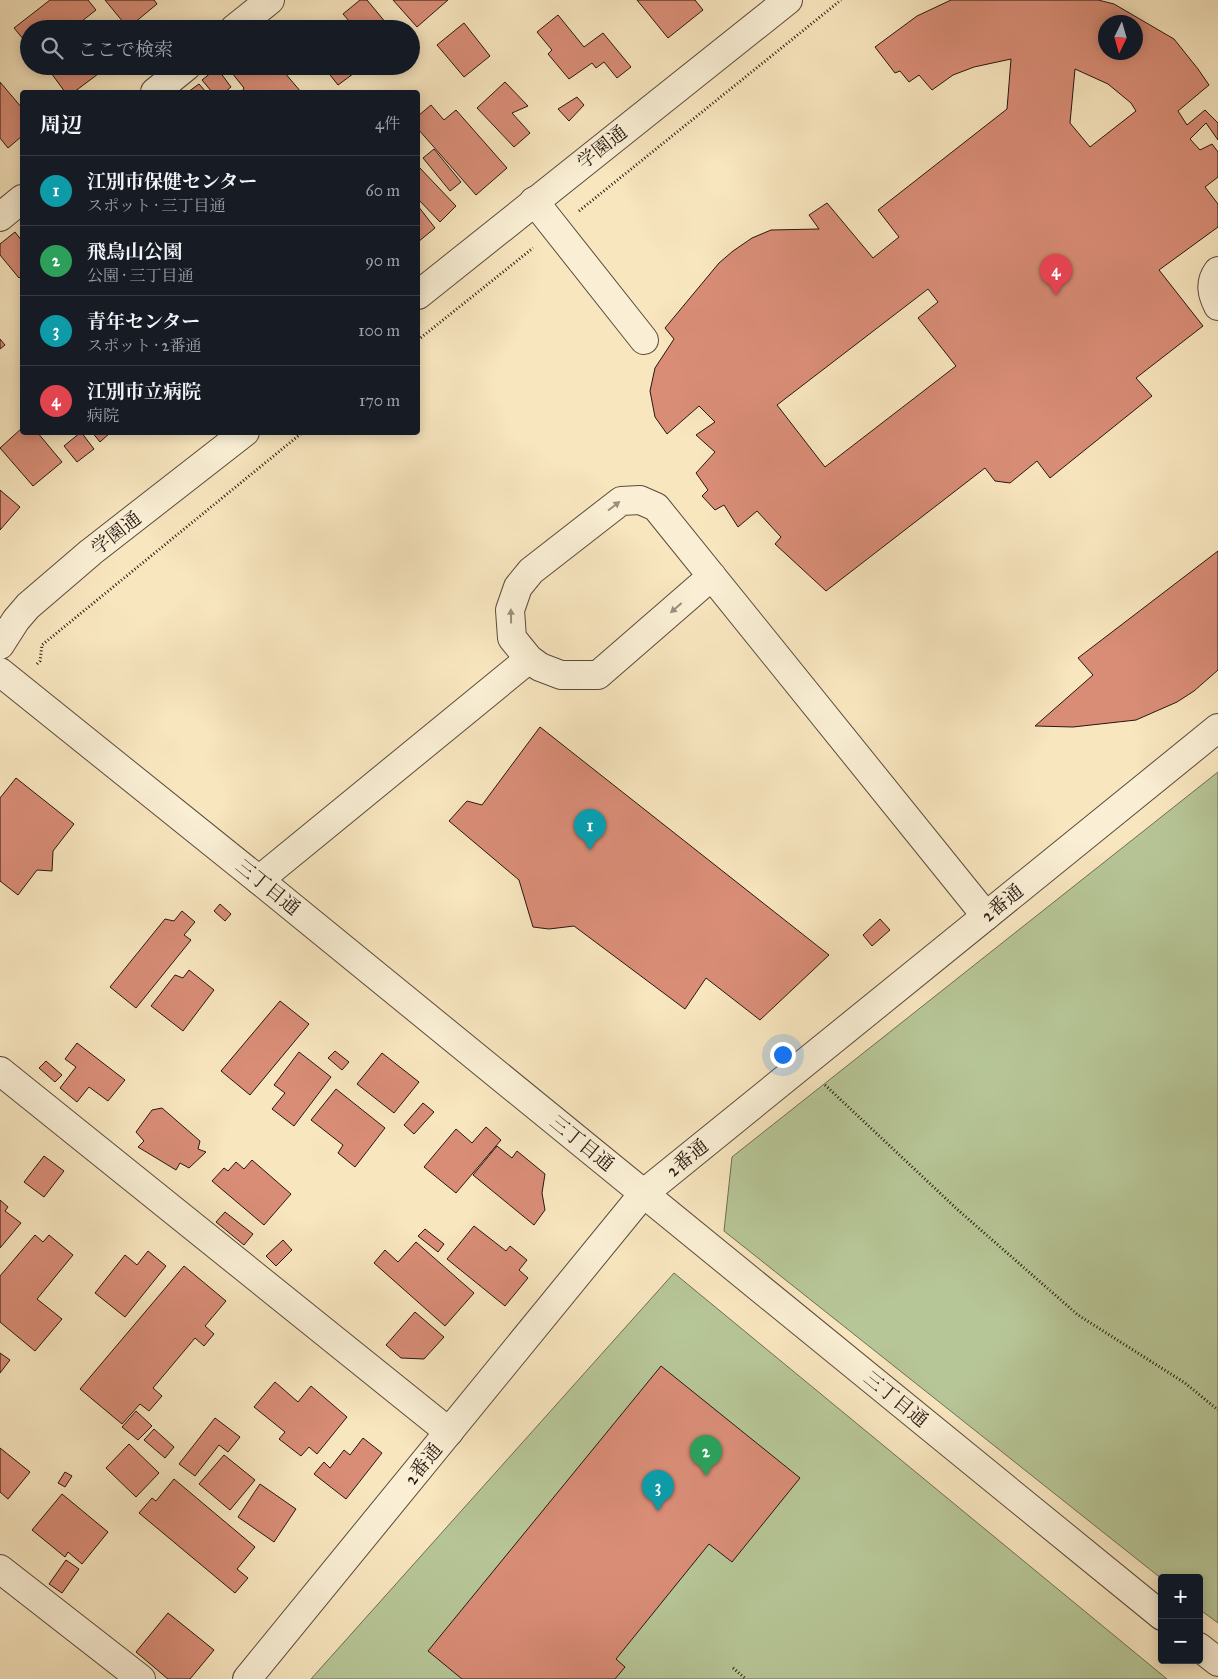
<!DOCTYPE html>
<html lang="ja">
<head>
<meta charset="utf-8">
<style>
	:root { --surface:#171b24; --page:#242831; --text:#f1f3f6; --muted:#9ea1a6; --line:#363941; --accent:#c59692 }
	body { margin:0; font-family:"IM FELL Great Primer","Noto Serif JP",serif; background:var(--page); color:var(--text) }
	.controls { position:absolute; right:15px; bottom:15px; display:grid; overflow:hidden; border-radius:5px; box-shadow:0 2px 12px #0003 }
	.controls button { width:45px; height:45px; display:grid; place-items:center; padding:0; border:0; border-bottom:1px solid var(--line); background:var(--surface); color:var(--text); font:25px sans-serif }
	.compass { position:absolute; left:1098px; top:15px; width:45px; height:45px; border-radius:50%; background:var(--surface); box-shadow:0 2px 12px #0003; rotate:185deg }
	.you { position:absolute; left:782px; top:1054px; width:18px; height:18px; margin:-12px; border:4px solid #fff; border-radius:50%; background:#1a73e8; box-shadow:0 0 0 8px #1a73e833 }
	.badge { display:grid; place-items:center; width:32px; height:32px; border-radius:50%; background:var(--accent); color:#fff; font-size:16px; font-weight:700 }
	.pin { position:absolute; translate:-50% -41px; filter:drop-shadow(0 1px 2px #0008) }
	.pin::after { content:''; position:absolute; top:26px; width:18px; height:15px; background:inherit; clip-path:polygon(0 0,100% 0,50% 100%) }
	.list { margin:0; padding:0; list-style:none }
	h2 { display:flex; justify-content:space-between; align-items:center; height:65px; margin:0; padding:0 20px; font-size:21px }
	h2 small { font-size:16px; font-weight:400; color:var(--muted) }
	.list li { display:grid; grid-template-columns:32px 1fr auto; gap:15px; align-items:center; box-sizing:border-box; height:70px; padding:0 20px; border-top:1px solid var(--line) }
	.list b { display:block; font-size:19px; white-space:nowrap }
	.list p { margin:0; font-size:16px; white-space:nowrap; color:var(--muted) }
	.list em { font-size:16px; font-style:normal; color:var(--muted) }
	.icon { flex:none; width:28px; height:28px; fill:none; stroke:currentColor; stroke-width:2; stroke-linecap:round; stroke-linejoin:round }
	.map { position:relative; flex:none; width:1218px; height:1679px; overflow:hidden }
	.search { position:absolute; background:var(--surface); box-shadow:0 2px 12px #0003; left:20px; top:20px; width:400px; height:55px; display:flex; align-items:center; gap:12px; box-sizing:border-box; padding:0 18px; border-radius:28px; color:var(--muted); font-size:19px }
	.panel { position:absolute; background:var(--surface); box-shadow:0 2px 12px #0003; left:20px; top:90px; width:400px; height:345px; border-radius:5px }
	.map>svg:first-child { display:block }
	.green { fill:#b7c697; stroke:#6f6e54 }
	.building { fill:#d98d77; stroke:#271710; fill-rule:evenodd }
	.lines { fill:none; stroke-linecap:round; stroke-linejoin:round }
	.minor-casing { stroke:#5b4b3c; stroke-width:30 }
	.path { stroke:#271710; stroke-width:3; stroke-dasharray:1 2.5; stroke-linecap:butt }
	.minor { stroke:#faefd5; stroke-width:28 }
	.oneway { fill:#9b8e7c }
	.labels { text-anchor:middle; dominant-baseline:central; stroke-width:4; stroke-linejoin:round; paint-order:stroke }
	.street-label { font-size:19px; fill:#271710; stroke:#faefd5 }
</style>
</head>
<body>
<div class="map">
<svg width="1218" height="1679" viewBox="0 0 1218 1679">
	<rect width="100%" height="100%" fill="#f8e6bf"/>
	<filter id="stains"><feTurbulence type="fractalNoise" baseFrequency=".004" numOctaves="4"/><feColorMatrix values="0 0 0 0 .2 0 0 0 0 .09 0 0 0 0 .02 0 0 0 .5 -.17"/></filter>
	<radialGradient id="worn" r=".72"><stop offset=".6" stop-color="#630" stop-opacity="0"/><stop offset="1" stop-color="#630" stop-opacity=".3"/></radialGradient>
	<g class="green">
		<path d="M1218,772V1623L1199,1609V1578L1162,1579L724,1231L732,1157Z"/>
		<path d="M674,1273L1167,1679H311Z"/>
	</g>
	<g class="building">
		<path d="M50,0H88L96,10L72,29H29V46L14,28Z"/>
		<path d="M105,0H154L157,4L128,28Z"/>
		<path d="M360,0H367L391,29H356L343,14Z"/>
		<path d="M393,0H448L417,27Z"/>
		<path d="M637,0H695L703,10L668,38Z"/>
		<path d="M951,0H1098L1114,4L1174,39L1198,69L1209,85L1178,111L1187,125L1205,110L1218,123V140L1206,123L1190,139L1200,150L1212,144L1218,152V177L1205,187L1218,204V227L1159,270L1203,326L1136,378L1152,396L1050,478L1037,461L1010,483L995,481L985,468L826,591L775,544L781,537L757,511L738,527L724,505L715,510L702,496L708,490L696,473L715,452L696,435L715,422L699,406L667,434L655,417L650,391L655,368L674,339L665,328L719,263L733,251L752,238L771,230L819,229L809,215L827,203L873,258L899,237L878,210L1007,109L1011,59L974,67L953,75L932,90L919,75L909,82L900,71L895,73L875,47L917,16ZM1106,22H1136V52H1106ZM1075,69L1108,84L1131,103L1136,111L1090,147L1070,123ZM928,289L938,302L918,318L956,366L825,467L777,405Z"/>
		<path d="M558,15L584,47L603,33L631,67L617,78L604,62L596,68L592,63L569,79L548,54L552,50L537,32Z"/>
		<path d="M464,23L490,56L464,77L437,45Z"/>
		<path d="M46,66H92L98,74L74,92H65Z"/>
		<path d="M230,66H279L301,92H242L244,88L228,68Z"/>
		<path d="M323,66H353L357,71L338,85Z"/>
		<path d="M217,68L231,87L225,92H212L202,80Z"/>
		<path d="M0,82L22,108V136L8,148L0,138Z"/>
		<path d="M505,82L528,106L512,113L530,133L514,147L477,108Z"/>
		<path d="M199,84L206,92H188Z"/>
		<path d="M577,97L584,105L569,121L558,109Z"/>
		<path d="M431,105L444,120L456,110L507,168L476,195L418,129V116Z"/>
		<path d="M434,149L461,182L450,191L423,158Z"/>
		<path d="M418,166L456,206L440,222L418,199Z"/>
		<path d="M418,206L435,228L418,242Z"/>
		<path d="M15,232L22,241V275L19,278L0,255V244Z"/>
		<path d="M0,339L5,345L0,349Z"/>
		<path d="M22,428V432H37L62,462L33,486L0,448Z"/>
		<path d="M81,432L94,449L77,462L64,446Z"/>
		<path d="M92,432H111L100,442Z"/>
		<path d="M0,490L20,507L0,530Z"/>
		<path d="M1218,551V670L1194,691L1177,702L1136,720L1073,727L1035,726L1093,675L1078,658Z"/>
		<path d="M540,727L829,955L760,1020L706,978L685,1009L574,926L549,929L533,927L519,880L449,821L467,801L482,805Z"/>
		<path d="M16,778L74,824L53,851L52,871L37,870L18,895L0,881V798Z"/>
		<path d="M220,904L231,914L225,921L214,911Z"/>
		<path d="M182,911L195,922L184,935L191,940L136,1008L110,987L165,919L174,921Z"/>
		<path d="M880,919L890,930L872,946L863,935Z"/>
		<path d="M189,970L214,990L183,1031L151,1006L175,975L183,978Z"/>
		<path d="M280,1001L309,1024L250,1095L221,1071Z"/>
		<path d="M77,1043L125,1080L108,1101L89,1087L77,1102L60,1088L76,1067L65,1059Z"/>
		<path d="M335,1051L349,1062L342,1070L328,1058Z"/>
		<path d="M299,1052L331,1077L294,1126L272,1109L285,1093L274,1085Z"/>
		<path d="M382,1053L419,1082L394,1113L357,1084Z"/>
		<path d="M46,1061L62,1075L55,1082L39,1068Z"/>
		<path d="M336,1089L385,1128L355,1167L338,1153L343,1145L311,1120Z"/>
		<path d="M423,1103L434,1112L414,1134L404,1125Z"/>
		<path d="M162,1108L200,1141L198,1149L206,1152L189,1168L180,1163L176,1170L138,1147L144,1141L136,1132L152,1110Z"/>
		<path d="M486,1127L501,1140L456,1193L424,1167L456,1129L472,1143Z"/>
		<path d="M497,1146L512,1158L517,1151L545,1174L542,1193L545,1210L534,1225L473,1175Z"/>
		<path d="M44,1156L64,1171L44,1197L24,1182Z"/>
		<path d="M252,1160L291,1194L264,1225L212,1181L224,1168L228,1171L236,1162L244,1169Z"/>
		<path d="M0,1200L8,1207L5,1211L21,1223L0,1248Z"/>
		<path d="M225,1212L253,1234L244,1245L216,1222Z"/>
		<path d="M474,1226L506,1251L510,1246L527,1260L519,1270L528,1278L505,1306L447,1259Z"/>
		<path d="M425,1229L444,1244L438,1252L418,1236Z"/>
		<path d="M35,1235L43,1242L49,1235L73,1255L37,1299L62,1319L35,1351L0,1322V1276Z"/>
		<path d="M283,1240L292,1250L276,1266L266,1256Z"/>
		<path d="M416,1242L474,1293L445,1326L374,1263L385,1250L398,1262Z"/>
		<path d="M148,1251L166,1266L125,1317L95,1293L125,1255L137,1265Z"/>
		<path d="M184,1266L226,1301L205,1326L214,1334L204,1346L195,1338L153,1388L162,1396L149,1411L140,1404L122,1424L80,1389Z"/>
		<path d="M415,1312L444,1337L424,1359L401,1358L386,1345Z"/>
		<path d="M0,1353L10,1360L0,1373Z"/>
		<path d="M661,1366L800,1478L732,1562L709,1544L616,1659L625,1667L615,1679H462L428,1651Z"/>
		<path d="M275,1382L298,1402L311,1386L347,1417L317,1454L309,1447L301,1456L279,1439L285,1432L254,1407Z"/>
		<path d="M136,1411L152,1426L138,1440L122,1427Z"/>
		<path d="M215,1418L240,1437L228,1452L219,1445L195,1476L179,1464Z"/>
		<path d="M154,1429L174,1447L165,1458L144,1440Z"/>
		<path d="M363,1438L382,1453L346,1499L314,1474L324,1462L330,1468L344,1450L350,1455Z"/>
		<path d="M129,1444L159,1473L136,1497L106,1468Z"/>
		<path d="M0,1448L30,1472L8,1499L0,1492Z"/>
		<path d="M224,1455L255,1480L230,1510L199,1484Z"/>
		<path d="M65,1472L72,1476L65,1487L58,1483Z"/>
		<path d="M174,1479L255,1547L237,1569L248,1578L235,1593L139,1513L152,1498L156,1501Z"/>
		<path d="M260,1484L296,1509L274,1542L238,1517Z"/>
		<path d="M62,1494L108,1532L82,1564L68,1552L65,1557L32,1530Z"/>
		<path d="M66,1560L79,1569L62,1593L49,1584Z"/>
		<path d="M168,1613L214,1650L190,1679H168L136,1652Z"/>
	</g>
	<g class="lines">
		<g class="minor-casing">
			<g id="minor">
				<path d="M234,29L270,0"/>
				<path d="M155,92L187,66"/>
				<path d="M534,201L644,340"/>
				<path d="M0,217L22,199"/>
				<path d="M1218,271C1209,283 1212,294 1218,306"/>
				<path d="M418,295L788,0"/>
				<path d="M712,576L598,675H561L540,667L529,659L512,638L510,610L518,587L531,571L621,501L640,500L656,507L986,916"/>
				<path d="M0,645L16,620L28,606L91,552L245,432"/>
				<path d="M0,672L259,880L1162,1616"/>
				<path d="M259,880L529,659"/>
				<path d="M0,1071L449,1432"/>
				<path d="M0,1569L141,1679"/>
				<path d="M1199,1647L1218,1662"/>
				<path d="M247,1679L643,1194L1218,728"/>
			</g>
		</g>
		<g class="path">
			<path d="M579,211L841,0"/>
			<path d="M418,340L533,248"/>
			<path d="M37,664L40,661L42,645L303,432"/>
			<path d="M825,1085L958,1210L1078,1315L1185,1383L1218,1410"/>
			<path d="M733,1668L746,1679"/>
		</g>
		<use href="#minor" class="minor"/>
	</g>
	<defs><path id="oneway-solid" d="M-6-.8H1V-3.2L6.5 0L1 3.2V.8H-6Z" transform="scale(1.25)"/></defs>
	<g class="oneway">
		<use href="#oneway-solid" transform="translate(614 506) rotate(-37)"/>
		<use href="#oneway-solid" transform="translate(676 608) rotate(139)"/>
		<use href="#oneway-solid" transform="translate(511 616) rotate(-91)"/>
	</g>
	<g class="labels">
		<g class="street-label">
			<text transform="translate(602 147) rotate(-38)">学園通</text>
			<text transform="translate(116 533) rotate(-38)">学園通</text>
			<text transform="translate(268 887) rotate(39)">三丁目通</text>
			<text transform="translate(1002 903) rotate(-39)">2番通</text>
			<text transform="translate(582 1143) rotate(39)">三丁目通</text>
			<text transform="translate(687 1158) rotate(-39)">2番通</text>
			<text transform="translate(896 1399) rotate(39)">三丁目通</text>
			<text transform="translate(423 1464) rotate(-51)">2番通</text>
		</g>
	</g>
	<rect width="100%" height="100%" filter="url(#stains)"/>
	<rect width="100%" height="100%" fill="url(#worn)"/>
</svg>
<div class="controls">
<button>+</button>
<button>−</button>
</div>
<svg class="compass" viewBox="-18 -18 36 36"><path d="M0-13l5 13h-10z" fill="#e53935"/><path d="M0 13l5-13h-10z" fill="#9ea1a6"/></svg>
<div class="you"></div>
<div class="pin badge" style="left:590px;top:850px;background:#0f9aa8">1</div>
<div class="pin badge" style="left:706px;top:1476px;background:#2e9e5b">2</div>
<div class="pin badge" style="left:658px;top:1511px;background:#0f9aa8">3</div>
<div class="pin badge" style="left:1056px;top:295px;background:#e0444e">4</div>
<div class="search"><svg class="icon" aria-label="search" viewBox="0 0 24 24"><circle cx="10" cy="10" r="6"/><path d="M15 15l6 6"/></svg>ここで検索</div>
<section class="panel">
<h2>周辺<small>4件</small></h2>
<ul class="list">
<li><span class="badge" style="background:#0f9aa8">1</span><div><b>江別市保健センター</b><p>スポット · 三丁目通</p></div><em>60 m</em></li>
<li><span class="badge" style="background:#2e9e5b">2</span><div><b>飛鳥山公園</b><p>公園 · 三丁目通</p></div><em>90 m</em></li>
<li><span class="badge" style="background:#0f9aa8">3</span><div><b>青年センター</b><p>スポット · 2番通</p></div><em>100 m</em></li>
<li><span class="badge" style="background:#e0444e">4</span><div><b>江別市立病院</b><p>病院</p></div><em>170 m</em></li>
</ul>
</section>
</div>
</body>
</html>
